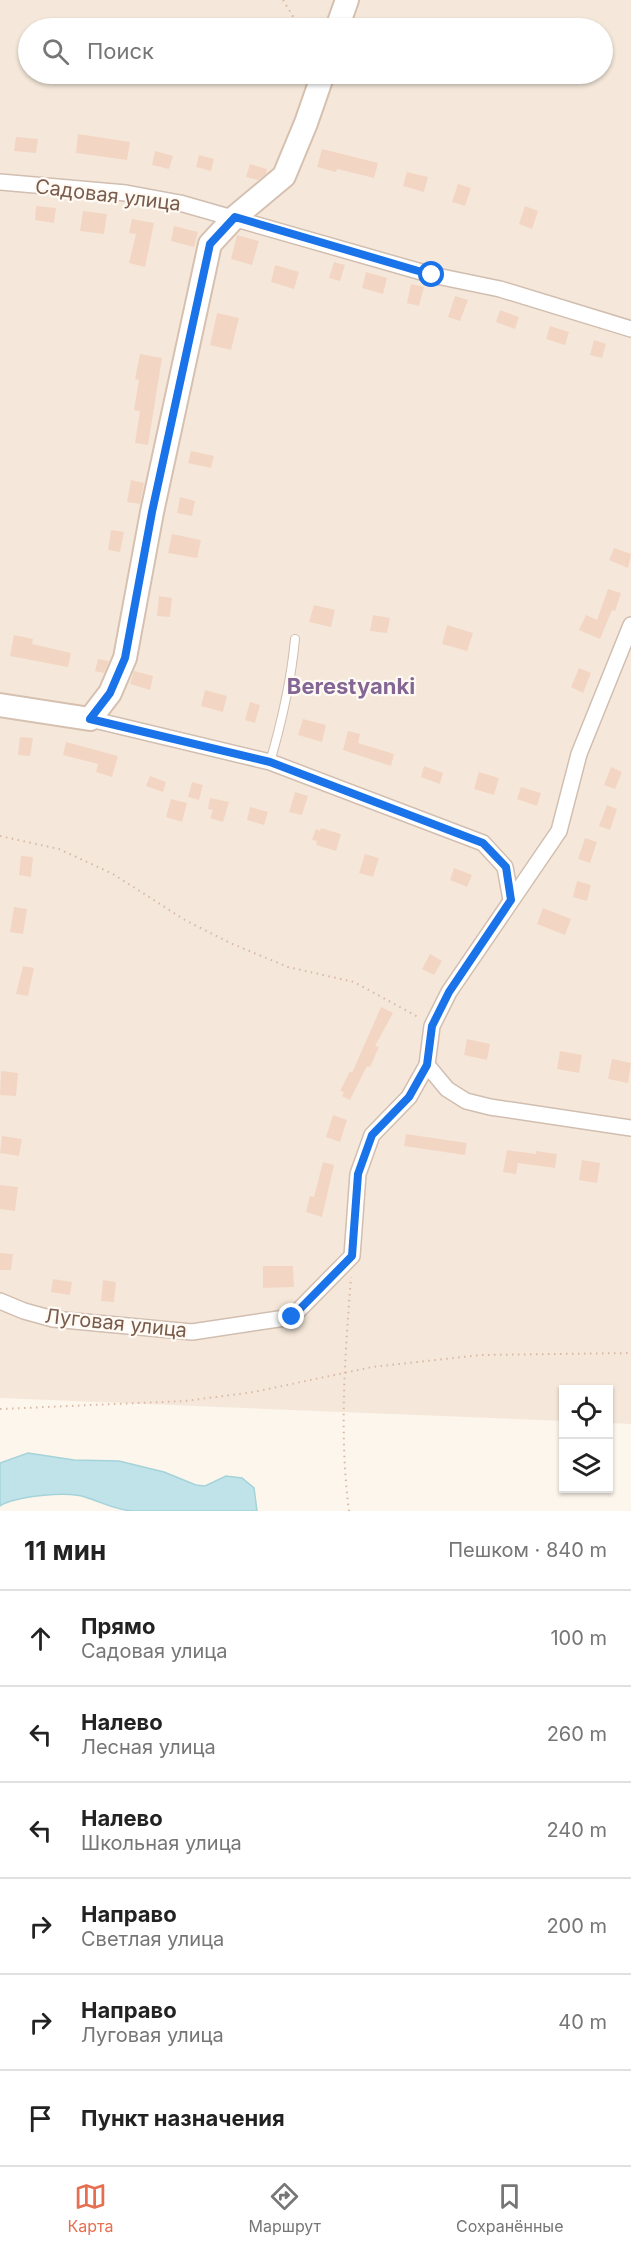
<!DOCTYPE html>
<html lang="ru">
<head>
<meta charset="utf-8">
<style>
	:root { --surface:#fff; --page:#f6f6f6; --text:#222; --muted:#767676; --line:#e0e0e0; --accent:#e76f51 }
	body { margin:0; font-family:Inter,sans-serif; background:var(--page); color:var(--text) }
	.controls { position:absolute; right:18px; bottom:18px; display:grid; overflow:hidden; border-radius:0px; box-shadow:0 2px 4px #0004 }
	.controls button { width:54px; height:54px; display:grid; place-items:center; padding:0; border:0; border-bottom:2px solid var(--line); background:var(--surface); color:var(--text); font:30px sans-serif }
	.stop { position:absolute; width:18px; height:18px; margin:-14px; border:4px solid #1a73e8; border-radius:50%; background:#fff }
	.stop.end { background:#1a73e8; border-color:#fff; box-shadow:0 2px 6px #0008 }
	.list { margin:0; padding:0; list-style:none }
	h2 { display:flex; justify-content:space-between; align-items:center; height:78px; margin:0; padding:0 24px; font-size:26px }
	h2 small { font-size:20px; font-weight:400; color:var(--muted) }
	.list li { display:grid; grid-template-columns:39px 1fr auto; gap:18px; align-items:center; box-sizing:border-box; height:96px; padding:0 24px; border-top:2px solid var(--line) }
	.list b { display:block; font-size:22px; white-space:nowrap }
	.list p { margin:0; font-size:20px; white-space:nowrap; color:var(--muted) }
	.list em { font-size:20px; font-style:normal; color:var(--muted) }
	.icon { flex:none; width:33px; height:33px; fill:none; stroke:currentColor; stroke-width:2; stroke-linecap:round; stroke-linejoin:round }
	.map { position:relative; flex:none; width:631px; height:1511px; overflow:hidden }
	.search { position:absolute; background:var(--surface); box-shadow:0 2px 4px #0004; left:18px; right:18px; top:18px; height:66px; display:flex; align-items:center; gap:15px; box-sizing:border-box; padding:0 21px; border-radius:33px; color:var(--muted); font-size:22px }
	.sheet { height:654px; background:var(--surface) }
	nav { display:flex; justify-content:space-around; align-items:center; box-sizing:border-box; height:84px; border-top:2px solid var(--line); background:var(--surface); font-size:16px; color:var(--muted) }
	nav a { display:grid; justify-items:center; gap:3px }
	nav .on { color:var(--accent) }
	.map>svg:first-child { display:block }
	.residential { fill:#f5e8da; fill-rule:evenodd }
	.water { fill:#bfe3e8; stroke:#a5d3da; stroke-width:1.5 }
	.building { fill:#f3d5c3 }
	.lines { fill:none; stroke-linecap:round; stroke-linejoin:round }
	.lane-casing { stroke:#d1beb0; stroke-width:10 }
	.street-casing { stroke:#d1beb0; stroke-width:18 }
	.secondary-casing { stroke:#d6c0b0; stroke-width:26 }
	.path { stroke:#d9b8a5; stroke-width:2; stroke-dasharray:1.5 4.5; stroke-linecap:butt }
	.lane { stroke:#fff; stroke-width:8 }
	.street { stroke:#fff; stroke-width:15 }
	.secondary { stroke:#fff; stroke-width:22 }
	.route { stroke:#1a73e8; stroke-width:8 }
	.labels { text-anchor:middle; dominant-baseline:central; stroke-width:4.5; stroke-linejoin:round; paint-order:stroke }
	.street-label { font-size:20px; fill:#7a5c4d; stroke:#fffaf3 }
	.quarter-label { font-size:22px; font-weight:bold; fill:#846695; stroke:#fffaf3 }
</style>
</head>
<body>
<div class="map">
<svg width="631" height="1511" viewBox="0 0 631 1511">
	<rect width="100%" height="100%" fill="#fdf6ec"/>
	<path class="residential" d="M0,0H631V1424L609,1423L608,1390H564L563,1421L0,1398ZM28,28H602V74H28Z"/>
	<path class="water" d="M28,1453L74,1460L119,1461L164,1472L196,1485L205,1486L226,1476L242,1478L254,1488L257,1511C216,1511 174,1511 133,1511C115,1510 101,1502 85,1497C68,1491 15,1496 0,1506V1463Z"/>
	<g class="building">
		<path d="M78,134L130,142L127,160L76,153Z"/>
		<path d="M16,137L38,139L36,153L14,151Z"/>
		<path d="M322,149L378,163L374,178L337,169L336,172L317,167Z"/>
		<path d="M155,151L173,156L169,169L152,165Z"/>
		<path d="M199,155L214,159L211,171L196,167Z"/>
		<path d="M250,164L267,169L266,174L258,180L246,177Z"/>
		<path d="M407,172L428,177L424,192L403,186Z"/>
		<path d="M458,184L471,188L465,206L452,202Z"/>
		<path d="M36,206L56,208L54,223L35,220Z"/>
		<path d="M525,206L538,211L532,229L519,224Z"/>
		<path d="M83,211L107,214L104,234L80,231Z"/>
		<path d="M132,219L154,223L145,267L129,263L136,234L129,233Z"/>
		<path d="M174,226L198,232L194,247L171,241Z"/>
		<path d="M237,235L259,241L252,265L231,259Z"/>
		<path d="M334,262L345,265L340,281L329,278Z"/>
		<path d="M275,265L299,272L294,289L271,282Z"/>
		<path d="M366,272L387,278L383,294L362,288Z"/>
		<path d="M411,284L424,287L419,306L407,303Z"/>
		<path d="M455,296L468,300L460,321L448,317Z"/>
		<path d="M500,310L519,317L515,329L496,322Z"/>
		<path d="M217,313L239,318L231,350L210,345Z"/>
		<path d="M550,326L569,332L565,345L546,339Z"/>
		<path d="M594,340L606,344L602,358L590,355Z"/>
		<path d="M140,354L162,358L148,445L135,443L140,411L134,410L139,380L135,379Z"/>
		<path d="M191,451L214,456L211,468L188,463Z"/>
		<path d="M131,480L144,483L140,504L127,502Z"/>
		<path d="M180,497L195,501L192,516L177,513Z"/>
		<path d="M111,530L124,532L120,552L108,550Z"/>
		<path d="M172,534L201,540L197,558L168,553Z"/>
		<path d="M614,548L631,554L628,568L609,560Z"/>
		<path d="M608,589L621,593L615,611L612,610L600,639L579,630L586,615L597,620Z"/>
		<path d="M159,596L172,598L170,617L157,616Z"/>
		<path d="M314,605L335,610L331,627L309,622Z"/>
		<path d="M373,615L390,618L387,633L370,631Z"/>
		<path d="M447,625L473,633L467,651L442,644Z"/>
		<path d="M14,635L33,639L32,644L71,653L68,667L10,656Z"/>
		<path d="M98,659L109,661L104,673L95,671Z"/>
		<path d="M579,668L591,673L583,693L571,687Z"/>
		<path d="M134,671L153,676L150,690L130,684Z"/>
		<path d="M205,690L227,696L223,712L201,706Z"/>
		<path d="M250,702L260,705L255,723L245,720Z"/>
		<path d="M303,719L326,725L322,742L298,735Z"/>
		<path d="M348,731L360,734L358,743L394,754L391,766L343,750Z"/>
		<path d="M20,737L33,738L30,756L18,755Z"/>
		<path d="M66,742L118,756L112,777L96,772L98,764L63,755Z"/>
		<path d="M424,766L443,773L440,784L421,777Z"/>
		<path d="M611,767L622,772L615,789L604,785Z"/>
		<path d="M479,772L499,778L494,795L474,789Z"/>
		<path d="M150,776L166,782L163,792L146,786Z"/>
		<path d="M192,782L203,785L199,800L188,797Z"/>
		<path d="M521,787L541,793L537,806L517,799Z"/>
		<path d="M295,792L308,796L302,815L289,812Z"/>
		<path d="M210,798L229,802L223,822L210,818L213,810L208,809Z"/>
		<path d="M171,799L187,803L182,822L166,817Z"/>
		<path d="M607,805L617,809L610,830L599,826Z"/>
		<path d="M250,807L268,812L264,825L247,820Z"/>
		<path d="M321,828L341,834L336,851L316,845L317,841L312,840L316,829L320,831Z"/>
		<path d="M585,838L597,842L590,863L578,859Z"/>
		<path d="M365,854L379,858L373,877L359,873Z"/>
		<path d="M21,856L33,857L31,877L19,875Z"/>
		<path d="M454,868L472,875L467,887L450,880Z"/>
		<path d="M577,881L591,885L587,901L573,897Z"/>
		<path d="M14,907L27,909L23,934L10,932Z"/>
		<path d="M543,908L571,919L565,935L537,924Z"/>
		<path d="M430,954L442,961L434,975L422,969Z"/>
		<path d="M23,966L34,968L28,996L16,994Z"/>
		<path d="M381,1007L393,1013L375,1046L379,1047L370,1067L367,1066L350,1100L342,1096L344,1092L340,1091L350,1071L352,1073Z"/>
		<path d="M467,1039L490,1044L487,1060L464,1055Z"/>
		<path d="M560,1051L582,1055L579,1073L557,1069Z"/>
		<path d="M612,1059L631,1063L628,1083L608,1079Z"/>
		<path d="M1,1071L18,1073L16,1096L0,1095Z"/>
		<path d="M333,1115L347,1120L340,1142L326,1137Z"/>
		<path d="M406,1134L467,1143L465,1155L404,1146Z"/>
		<path d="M2,1136L22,1139L19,1156L0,1153Z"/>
		<path d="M507,1150L536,1154V1151L557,1154L555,1168L518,1163L516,1174L503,1172Z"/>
		<path d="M582,1160L600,1163L597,1183L579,1180Z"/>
		<path d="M323,1162L334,1165L322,1217L306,1212L310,1196L314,1197Z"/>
		<path d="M0,1185L18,1187L15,1211L0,1209Z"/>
		<path d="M0,1253L13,1254L11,1270H0Z"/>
		<path d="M263,1266H293L294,1287L263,1288Z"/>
		<path d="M53,1279L72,1282L70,1295L51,1292Z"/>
		<path d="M103,1280L116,1282L114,1302L101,1301Z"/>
	</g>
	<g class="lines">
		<g class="lane-casing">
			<path id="lane" d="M270,762C282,721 291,682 295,639"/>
		</g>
		<g class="street-casing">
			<g id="street">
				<path d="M0,182L126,193L180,203L432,275L500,289L631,329"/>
				<path d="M90,719L270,762L483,843L505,867L511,900"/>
				<path d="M427,1065L447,1089L466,1101L490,1107L631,1128"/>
				<path d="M0,1301L24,1311L53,1319L192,1332L292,1317L352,1256L358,1174L372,1135L409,1097L427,1065L432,1026L449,992L559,831L579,754L631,625"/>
			</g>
		</g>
		<g class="secondary-casing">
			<g id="secondary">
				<path d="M337,28L347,0"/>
				<path d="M0,705L90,719L110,693L125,658L152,512L210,244L235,217L284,176L306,123L323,74"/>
			</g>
		</g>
		<g class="path">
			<path d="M283,0L300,28"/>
			<path d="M0,836L59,849L113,874L185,920L230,943L288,967L354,982L420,1018"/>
			<path d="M0,1409L185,1401L254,1392L372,1367L481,1355L631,1353"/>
			<path d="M349,1511C339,1433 345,1356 351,1277"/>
		</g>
		<use href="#lane" class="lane"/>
		<use href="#street" class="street"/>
		<use href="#secondary" class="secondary"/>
	</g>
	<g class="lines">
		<path class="route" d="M292,1317L352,1256L358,1174L372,1135L409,1097L427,1065L432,1026L449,992L511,900L506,867L483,843L270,762L90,719L110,693L125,658L152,512L210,244L235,217L432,275"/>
	</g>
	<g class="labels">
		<g class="street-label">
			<text transform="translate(108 195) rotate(7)">Садовая улица</text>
			<text transform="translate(116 1323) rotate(6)">Луговая улица</text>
		</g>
		<g class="quarter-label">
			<text x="351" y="686">Berestyanki</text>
		</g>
	</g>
</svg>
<div class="controls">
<button><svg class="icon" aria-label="locate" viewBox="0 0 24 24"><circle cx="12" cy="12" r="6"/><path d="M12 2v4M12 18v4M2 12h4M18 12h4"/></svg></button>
<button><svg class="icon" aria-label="layers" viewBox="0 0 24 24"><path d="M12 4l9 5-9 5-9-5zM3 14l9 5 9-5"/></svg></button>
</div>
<div class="stop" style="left:432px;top:275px"></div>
<div class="stop end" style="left:292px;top:1317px"></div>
<div class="search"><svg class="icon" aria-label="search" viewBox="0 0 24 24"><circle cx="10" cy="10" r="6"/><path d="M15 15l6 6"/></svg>Поиск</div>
</div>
<section class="sheet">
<h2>11 мин<small>Пешком · 840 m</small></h2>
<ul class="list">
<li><svg class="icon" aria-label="ahead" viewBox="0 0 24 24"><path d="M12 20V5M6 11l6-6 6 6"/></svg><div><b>Прямо</b><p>Садовая улица</p></div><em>100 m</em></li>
<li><svg class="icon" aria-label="left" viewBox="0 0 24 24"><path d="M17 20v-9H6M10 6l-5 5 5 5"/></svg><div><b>Налево</b><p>Лесная улица</p></div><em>260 m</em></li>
<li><svg class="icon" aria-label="left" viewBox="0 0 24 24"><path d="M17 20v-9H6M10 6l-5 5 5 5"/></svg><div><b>Налево</b><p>Школьная улица</p></div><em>240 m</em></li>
<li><svg class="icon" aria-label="right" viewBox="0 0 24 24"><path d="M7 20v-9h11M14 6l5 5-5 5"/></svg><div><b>Направо</b><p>Светлая улица</p></div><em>200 m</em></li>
<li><svg class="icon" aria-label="right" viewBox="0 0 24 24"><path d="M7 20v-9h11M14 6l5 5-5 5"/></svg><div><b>Направо</b><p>Луговая улица</p></div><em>40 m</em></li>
<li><svg class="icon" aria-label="arrive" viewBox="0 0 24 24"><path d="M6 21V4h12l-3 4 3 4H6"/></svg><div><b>Пункт назначения</b></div></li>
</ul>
</section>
<nav>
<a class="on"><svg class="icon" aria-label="map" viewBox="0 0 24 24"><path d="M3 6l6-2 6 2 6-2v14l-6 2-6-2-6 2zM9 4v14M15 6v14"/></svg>Карта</a>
<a><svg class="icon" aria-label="directions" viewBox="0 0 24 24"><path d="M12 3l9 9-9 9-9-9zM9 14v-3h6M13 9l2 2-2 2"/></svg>Маршрут</a>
<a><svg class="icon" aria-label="saved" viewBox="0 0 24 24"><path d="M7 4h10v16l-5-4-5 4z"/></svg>Сохранённые</a>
</nav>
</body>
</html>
